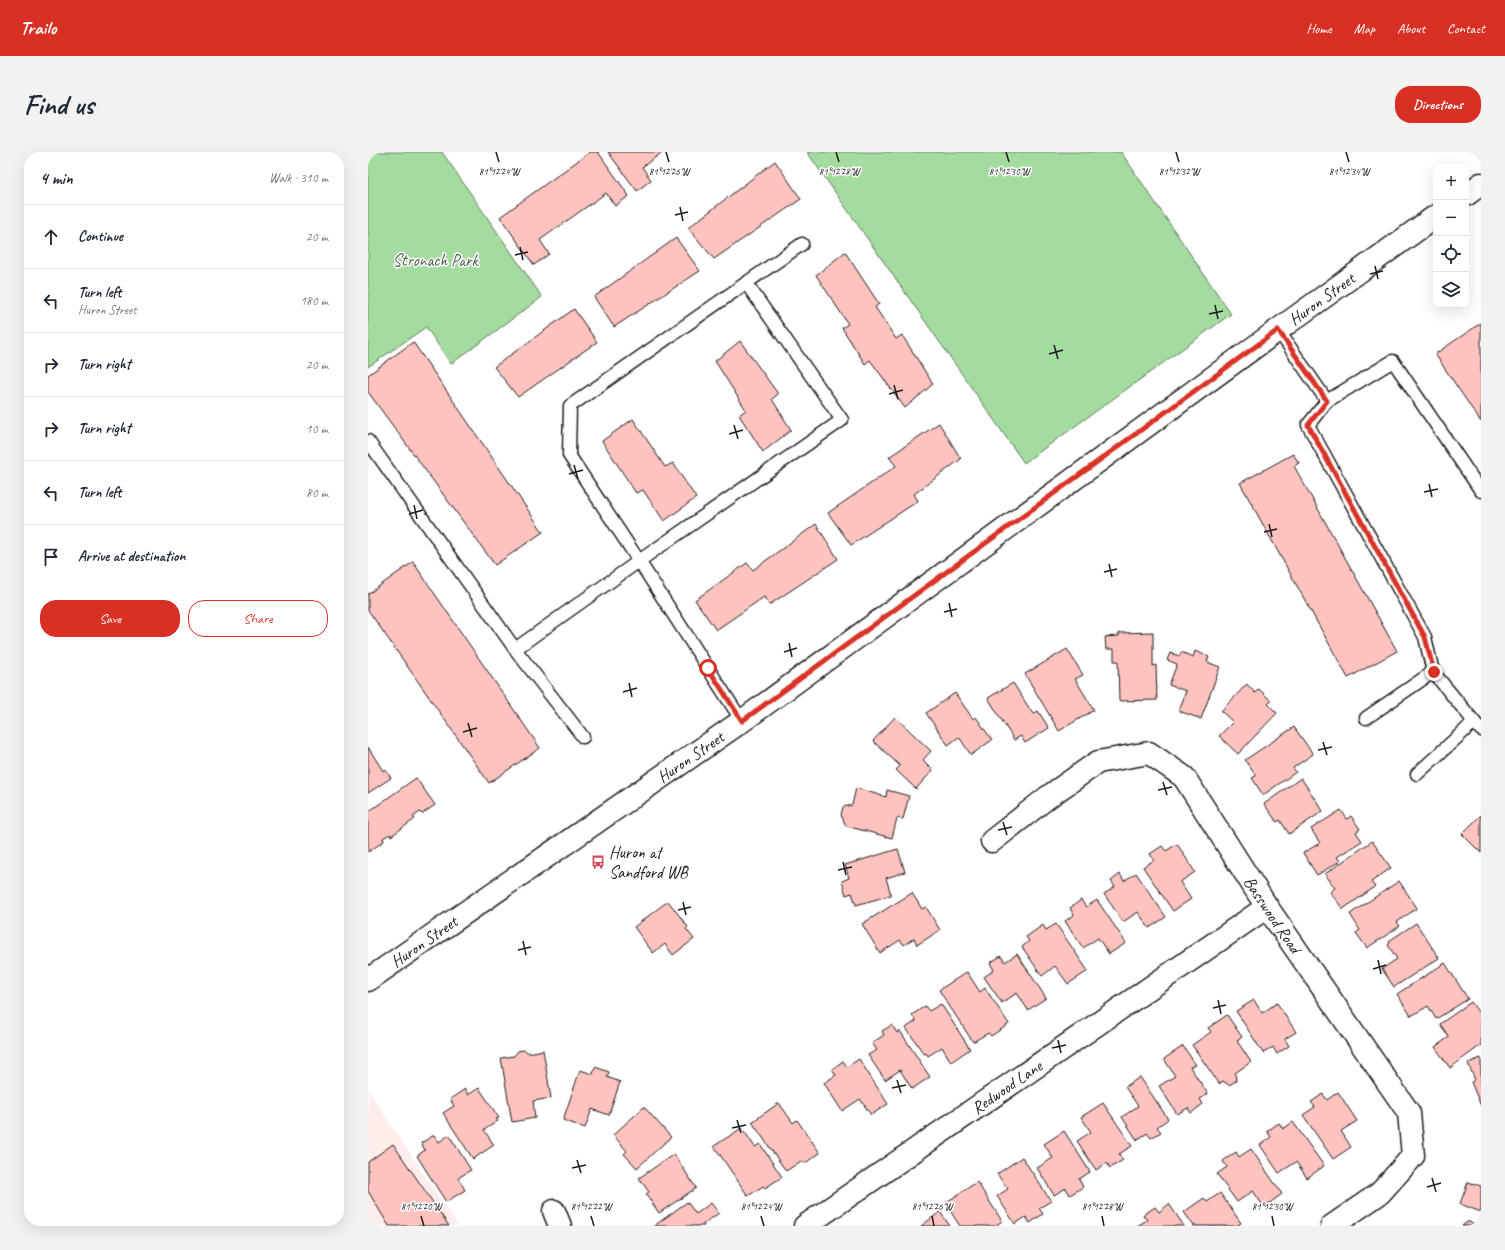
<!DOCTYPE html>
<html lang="en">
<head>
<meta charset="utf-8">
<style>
	:root { --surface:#fff; --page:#f2f2f3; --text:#1f2937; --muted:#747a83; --line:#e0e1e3; --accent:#d93025 }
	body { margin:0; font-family:Caveat,sans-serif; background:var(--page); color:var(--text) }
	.controls { position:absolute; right:12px; top:12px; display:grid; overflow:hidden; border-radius:8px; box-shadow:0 4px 16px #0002 }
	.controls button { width:36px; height:36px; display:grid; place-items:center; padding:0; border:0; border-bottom:1px solid var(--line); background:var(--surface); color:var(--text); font:20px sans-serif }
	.stop { position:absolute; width:12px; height:12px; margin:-9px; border:3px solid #d93025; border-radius:50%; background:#fff }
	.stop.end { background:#d93025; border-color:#fff; box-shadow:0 1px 4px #0008 }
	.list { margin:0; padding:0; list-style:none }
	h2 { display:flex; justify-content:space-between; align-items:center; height:52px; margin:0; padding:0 16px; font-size:17px }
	h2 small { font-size:13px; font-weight:400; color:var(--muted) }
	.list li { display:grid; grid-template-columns:26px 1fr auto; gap:12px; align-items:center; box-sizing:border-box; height:64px; padding:0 16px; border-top:1px solid var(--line) }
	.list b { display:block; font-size:15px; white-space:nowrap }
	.list p { margin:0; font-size:13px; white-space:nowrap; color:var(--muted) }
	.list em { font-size:13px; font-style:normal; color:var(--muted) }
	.actions { display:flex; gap:8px; padding:12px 16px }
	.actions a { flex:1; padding:9px 0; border:1px solid var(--accent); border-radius:16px; text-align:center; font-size:14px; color:var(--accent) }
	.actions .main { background:var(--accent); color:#fff }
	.icon { flex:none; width:22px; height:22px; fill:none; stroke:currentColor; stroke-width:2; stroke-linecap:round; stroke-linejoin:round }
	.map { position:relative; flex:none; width:1113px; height:1074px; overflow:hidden; border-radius:16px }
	header { display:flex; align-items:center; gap:24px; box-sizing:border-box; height:56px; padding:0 20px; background:var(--accent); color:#fff }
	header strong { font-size:19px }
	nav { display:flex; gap:22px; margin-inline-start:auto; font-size:14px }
	.intro { display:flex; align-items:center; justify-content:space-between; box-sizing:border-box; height:96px; padding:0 24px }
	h1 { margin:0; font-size:28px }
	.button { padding:10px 18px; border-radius:16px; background:var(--accent); color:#fff; font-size:14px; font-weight:700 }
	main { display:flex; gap:24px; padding:0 24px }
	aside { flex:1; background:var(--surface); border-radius:16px; box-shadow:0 4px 16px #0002 }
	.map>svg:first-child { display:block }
	.built { fill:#ffedec }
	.green { fill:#a4db9f; stroke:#607c5e }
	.building { fill:#ffc3bf; stroke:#1c1c1c }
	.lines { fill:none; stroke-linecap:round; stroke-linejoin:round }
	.service-casing { stroke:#1c1c1c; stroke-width:15 }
	.minor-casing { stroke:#1c1c1c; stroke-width:25 }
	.secondary-casing { stroke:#1c1c1c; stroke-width:25 }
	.service { stroke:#fff; stroke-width:12 }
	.minor { stroke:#fff; stroke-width:22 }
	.secondary { stroke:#fff; stroke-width:22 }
	.route { stroke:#d93025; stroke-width:5 }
	.ticks { fill:none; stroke:#1c1c1c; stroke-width:1.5 }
	.labels { text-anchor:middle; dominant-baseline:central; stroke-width:3; stroke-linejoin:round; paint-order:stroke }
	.park-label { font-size:17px; fill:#4c5f4a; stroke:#fff }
	.street-label { font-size:17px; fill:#1c1c1c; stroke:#fff }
	.poi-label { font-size:17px; fill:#1c1c1c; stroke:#fff; text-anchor:start }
	.ticks-label { font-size:10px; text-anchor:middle; fill:#1c1c1c; stroke:#fff; stroke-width:3; stroke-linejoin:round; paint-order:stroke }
</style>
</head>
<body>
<header>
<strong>Trailo</strong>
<nav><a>Home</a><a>Map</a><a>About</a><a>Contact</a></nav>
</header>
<div class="intro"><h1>Find us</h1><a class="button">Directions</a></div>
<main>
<aside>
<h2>4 min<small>Walk · 310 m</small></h2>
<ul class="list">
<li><svg class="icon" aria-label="ahead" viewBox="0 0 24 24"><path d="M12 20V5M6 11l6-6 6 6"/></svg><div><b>Continue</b></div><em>20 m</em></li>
<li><svg class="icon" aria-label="left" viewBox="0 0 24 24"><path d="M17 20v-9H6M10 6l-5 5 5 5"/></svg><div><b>Turn left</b><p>Huron Street</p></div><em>180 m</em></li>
<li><svg class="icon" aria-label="right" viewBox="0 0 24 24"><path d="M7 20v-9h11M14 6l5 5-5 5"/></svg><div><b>Turn right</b></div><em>20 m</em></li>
<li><svg class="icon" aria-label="right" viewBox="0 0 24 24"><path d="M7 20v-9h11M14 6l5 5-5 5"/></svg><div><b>Turn right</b></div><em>10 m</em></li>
<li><svg class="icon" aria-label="left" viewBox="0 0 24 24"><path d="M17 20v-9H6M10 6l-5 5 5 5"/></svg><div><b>Turn left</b></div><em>80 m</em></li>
<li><svg class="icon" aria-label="arrive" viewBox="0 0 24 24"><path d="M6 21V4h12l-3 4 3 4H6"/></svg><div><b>Arrive at destination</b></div></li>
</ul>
<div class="actions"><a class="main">Save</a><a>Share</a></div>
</aside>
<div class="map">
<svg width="1113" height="1074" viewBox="0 0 1113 1074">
	<rect width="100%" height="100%" fill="#fff"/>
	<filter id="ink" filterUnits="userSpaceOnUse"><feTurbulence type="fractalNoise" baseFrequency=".025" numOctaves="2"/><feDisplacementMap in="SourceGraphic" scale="8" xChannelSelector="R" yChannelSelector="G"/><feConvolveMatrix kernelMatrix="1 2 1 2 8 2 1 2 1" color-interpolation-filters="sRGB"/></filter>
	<g filter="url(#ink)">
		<path class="built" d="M0,938L90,1074H0Z"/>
		<g class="green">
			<path d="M0,0H74L174,145L83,212L58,175L0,215Z"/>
			<path d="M439,0H753L863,162L656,311Z"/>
		</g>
		<g class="building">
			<path d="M222,0H230L261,44L247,54L238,41L172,88L181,102L166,113L132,65Z"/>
			<path d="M240,0H295L274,15L283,28L269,39Z"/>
			<path d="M407,9L433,47L346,107L320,76Z"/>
			<path d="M308,86L332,119L246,175L226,145Z"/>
			<path d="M477,100L511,152L507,155L528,187L534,183L565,232L537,256L502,208L497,212L474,176L480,172L448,123Z"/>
			<path d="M206,157L229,190L150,245L126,215Z"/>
			<path d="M1113,171V270L1067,202Z"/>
			<path d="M372,189L410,242L404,247L423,278L395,300L371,263L378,258L347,209Z"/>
			<path d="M45,190L175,380L127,413L0,240V223Z"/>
			<path d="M265,267L297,315L305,311L328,346L296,369L275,338L268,341L234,289Z"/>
			<path d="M571,271L593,307L546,342L550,349L483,393L460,361L528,314L521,305Z"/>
			<path d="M925,302L931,311L926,314L1029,499L980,526L872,331Z"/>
			<path d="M448,372L470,407L401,453L396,445L348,478L327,448L379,411L385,418Z"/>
			<path d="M45,410L172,596L121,631L0,458V442Z"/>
			<path d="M785,480V514L788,513L789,548L751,549L750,509H746V497H738L737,485L751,484V481Z"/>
			<path d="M699,497L715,523L707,527L726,558L691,579L657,522Z"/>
			<path d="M827,499L841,505L839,510L852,515L833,567L811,559L818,539L801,533L809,512L799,508L802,501L812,504L813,500L825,505Z"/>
			<path d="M645,531L665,562L670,559L681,576L657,591L653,584L646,588L620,546Z"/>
			<path d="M879,532L887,541L891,537L903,549L900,552L909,561L870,602L851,584L865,570L853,559Z"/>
			<path d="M587,541L605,567L608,565L624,588L603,603L591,585L580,593L558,561Z"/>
			<path d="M527,565L563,599L555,608L565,618L548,637L528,618L532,614L505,589Z"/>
			<path d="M926,575L945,602L925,616L928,620L895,643L884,626L888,624L877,608Z"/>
			<path d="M0,595L15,619L17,617L23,626L0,641Z"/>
			<path d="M48,626L67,653L54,662L52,660L45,665L47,667L23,684L22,682L15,686L16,689L0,700V660Z"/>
			<path d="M933,626L955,659L921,682L912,668L909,670L896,652Z"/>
			<path d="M488,636L518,645L519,638L541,644L535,667L529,666L524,686L478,674L473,663L475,655L484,653Z"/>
			<path d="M973,658L979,667L983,664L992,677L988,680L994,689L969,705L972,709L949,723L935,701L952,691L943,677Z"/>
			<path d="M1113,663V701L1094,682Z"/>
			<path d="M1004,689L1023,716L1003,730L1007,735L975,757L962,740L967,736L957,722Z"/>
			<path d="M809,692L827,720L812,730L823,747L805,759L775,715L786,708L782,702L794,694L798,699Z"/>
			<path d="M530,697L537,720L518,726L523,743L488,753L484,741L478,743L474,729L481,726L477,713Z"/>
			<path d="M768,721L798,765L781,776L770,760L755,770L736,742L747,735L743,729L752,722L756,729Z"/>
			<path d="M1031,729L1049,756L1029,770L1032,774L999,796L988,781L992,778L982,762Z"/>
			<path d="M544,741L554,757L558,755L572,778L549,793L546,786L536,793L532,788L512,801L494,772Z"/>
			<path d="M713,748L718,755L729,748L758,791L741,802L730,786L715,796L697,769L706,763L702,756Z"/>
			<path d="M300,749L320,775L318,777L326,787L305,803L297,792L285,801L266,775Z"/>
			<path d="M1048,771L1071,806L1026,835L1014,817L1029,807L1020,793L1022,791L1021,789Z"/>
			<path d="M688,772L720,819L700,832L687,814L674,824L654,795L661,789L658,785L675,773L678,778Z"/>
			<path d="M649,802L678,846L660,858L649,841L634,851L616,825L626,818L622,811L633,804L637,810Z"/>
			<path d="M1077,811L1100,847L1068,867L1060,854L1043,864L1029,842Z"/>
			<path d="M599,820L612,840L617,836L641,872L623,884L620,881L605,890L571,838Z"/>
			<path d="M886,848L894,861L909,851L928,880L917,887L921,894L909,902L905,895L895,901L868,859Z"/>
			<path d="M1103,850L1113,864V893L1082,916L1067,895L1081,885L1072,872Z"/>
			<path d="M573,852L602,897L583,910L574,895L560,904L558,901L556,902L538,876L548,869L544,863L557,854L561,859Z"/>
			<path d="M859,863L874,885L869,889L883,910L867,921L868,929L861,933L855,929L851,932L824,893L843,880L840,876Z"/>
			<path d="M524,873L529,881L532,879L562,925L544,937L532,918L517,928L500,903L509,898L504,891L516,883L514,879Z"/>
			<path d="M815,894L828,913L822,915L840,942L832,947L835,952L823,961L820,956L809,962L791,934L807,924L796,907Z"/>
			<path d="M156,898L161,901L175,898L183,946L165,949L167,966L144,970L133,906L146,904L150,899Z"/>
			<path d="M1113,906V954L1103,930L1107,928L1100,911Z"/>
			<path d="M491,907L520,952L503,963L492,947L474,959L456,931L468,923L464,917L475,909L479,915Z"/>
			<path d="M227,915L241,920L239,925L252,930L241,963L224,957L217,976L195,968L212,918L225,922Z"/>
			<path d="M772,925L800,967L789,975L793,980L783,986L779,981L769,988L754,965L770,954L757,935Z"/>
			<path d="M111,936L131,966L128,967L130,969L116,978L126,993L105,1007L75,961L86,954L82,947L97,937L100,943Z"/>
			<path d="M970,940L989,969L973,979L983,995L965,1007L935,963L947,955L943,950L955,942L959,948Z"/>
			<path d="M411,951L425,971L429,968L452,1001L437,1011L433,1009L418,1019L384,970Z"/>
			<path d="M735,951L764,994L751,1002L755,1008L742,1016L739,1011L728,1018L709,989L723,980L713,965Z"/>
			<path d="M276,955L303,985L269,1016L256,1002L259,999L245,983Z"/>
			<path d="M925,970L956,1014L939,1026L928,1010L911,1021L892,993L903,985L899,979L911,971L915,977Z"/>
			<path d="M374,976L387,995L392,992L414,1025L397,1036L395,1034L380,1044L346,994Z"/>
			<path d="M696,979L722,1020L711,1027L715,1035L702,1043L698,1036L686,1043L669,1016L685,1006L676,992Z"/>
			<path d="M66,983L71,990L81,983L103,1018L90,1026L97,1038L78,1050L49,1004L57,998L53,991Z"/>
			<path d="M25,992L81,1074H21L0,1039V1010Z"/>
			<path d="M883,997L914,1042L896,1055L885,1039L869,1050L849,1022L859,1015L855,1009L868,1000L871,1005Z"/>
			<path d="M306,1002L328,1036L291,1061L278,1042L281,1040L271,1026Z"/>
			<path d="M654,1005L683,1049L671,1056L675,1062L662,1071L658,1065L647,1072L629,1044L640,1037L629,1022Z"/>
			<path d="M609,1030L634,1069L627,1074H592L577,1051Z"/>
			<path d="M1100,1030L1113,1034V1060L1092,1052Z"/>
			<path d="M852,1041L873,1071L868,1074H826L816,1060L836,1046L839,1050Z"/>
			<path d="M319,1050L328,1062L343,1051L351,1061L335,1072L336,1074H286Z"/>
			<path d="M801,1052L816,1074H769L779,1068L775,1063L787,1055L791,1060Z"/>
			<path d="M572,1060L582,1074H553Z"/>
			<path d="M1099,1070H1102L1107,1074H1094Z"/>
		</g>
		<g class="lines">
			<g class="service-casing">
				<g id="service">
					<path d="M910,178L959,249"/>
					<path d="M0,289L147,497L215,585"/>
					<path d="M1113,339L1025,209L959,249L940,273L1057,485L1065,520L1113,578"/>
					<path d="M147,497L271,409L474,268L378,131"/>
					<path d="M998,566L1065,520"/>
					<path d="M374,569L271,409L201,303L202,254L434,92"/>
					<path d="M1049,622L1106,570"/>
				</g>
			</g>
			<g class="minor-casing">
				<g id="minor">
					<path id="s1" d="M624,689L680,645L730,610L781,601L816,625L899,755L1041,961L1045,1004L1012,1041L964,1074"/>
					<path d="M186,1059L192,1074"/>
					<path id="s2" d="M437,1074L899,755"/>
				</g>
			</g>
			<g class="secondary-casing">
				<g id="secondary">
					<path d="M1098,43L1113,32"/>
					<path id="s3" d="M0,828L374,569L910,178L1068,64"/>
				</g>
			</g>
			<use href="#service" class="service"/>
			<use href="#minor" class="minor"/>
			<use href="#secondary" class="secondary"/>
		</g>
	</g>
	<g class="lines" filter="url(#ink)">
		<path class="route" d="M340,516L374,569L910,178L959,249L940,273L1057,485L1066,520"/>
	</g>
	<path class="ticks" d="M128,0L131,10M298,0L301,10M468,0L471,10M638,0L641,10M808,0L811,10M978,0L981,10M312,55L315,69M307,63L320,60M152,95L155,108M147,103L160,100M1007,114L1010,127M1002,122L1015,119M847,153L850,167M841,162L855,159M686,193L690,207M681,202L695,198M526,233L530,247M521,242L535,238M366,273L370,287M361,282L375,278M206,313L210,327M201,322L215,318M1061,332L1064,345M1056,340L1070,337M46,353L49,367M41,362L55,358M901,372L904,385M896,380L909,377M741,412L744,425M736,420L749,417M581,451L584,465M576,460L589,457M421,491L424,505M416,500L429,496M261,531L264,545M255,540L269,536M100,571L104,585M95,580L109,576M955,590L959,603M950,598L964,595M795,630L799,643M790,638L804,635M635,670L639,683M630,678L644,675M475,710L478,723M470,718L484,715M315,750L318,763M310,758L323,755M155,789L158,803M150,798L163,795M1010,808L1013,822M1005,817L1018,813M850,848L853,862M845,856L858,853M690,888L693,901M684,896L698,893M529,928L533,941M524,936L538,933M369,968L373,981M364,976L378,973M209,1008L213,1021M204,1016L218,1013M1064,1026L1068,1040M1059,1035L1073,1031M53,1064L56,1074M223,1064L226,1074M393,1064L396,1074M564,1064L566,1074M734,1064L736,1074M904,1064L906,1074"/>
	<defs>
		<g id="bus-bare" transform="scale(1.08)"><path d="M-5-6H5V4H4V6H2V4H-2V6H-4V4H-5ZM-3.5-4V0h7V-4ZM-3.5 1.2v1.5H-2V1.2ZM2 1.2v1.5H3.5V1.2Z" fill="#d1495b" stroke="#fff" stroke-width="2.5" paint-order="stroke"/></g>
	</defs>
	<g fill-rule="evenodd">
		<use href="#bus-bare" x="230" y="710"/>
	</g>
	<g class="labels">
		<g class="park-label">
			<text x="67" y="108">Stronach Park</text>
		</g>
		<g class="street-label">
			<text stroke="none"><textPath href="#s3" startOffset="1172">Huron Street</textPath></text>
			<text stroke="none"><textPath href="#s3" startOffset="392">Huron Street</textPath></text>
			<text stroke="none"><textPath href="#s1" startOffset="390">Basswood Road</textPath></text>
			<text stroke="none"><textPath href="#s3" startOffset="68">Huron Street</textPath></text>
			<text stroke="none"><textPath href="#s2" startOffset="245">Redwood Lane</textPath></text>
		</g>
		<g class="poi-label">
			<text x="241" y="700">Huron at<tspan x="241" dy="20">Sandford WB</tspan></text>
		</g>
	</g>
	<g class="ticks-label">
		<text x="981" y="23">81°12'34"W</text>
		<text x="131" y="23">81°12'24"W</text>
		<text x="301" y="23">81°12'26"W</text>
		<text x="471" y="23">81°12'28"W</text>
		<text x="641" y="23">81°12'30"W</text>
		<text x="811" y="23">81°12'32"W</text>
		<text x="53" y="1058">81°12'20"W</text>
		<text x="223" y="1058">81°12'22"W</text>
		<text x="393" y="1058">81°12'24"W</text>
		<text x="564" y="1058">81°12'26"W</text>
		<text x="734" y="1058">81°12'28"W</text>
		<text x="904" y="1058">81°12'30"W</text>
	</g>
</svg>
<div class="controls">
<button>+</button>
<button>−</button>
<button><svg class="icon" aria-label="locate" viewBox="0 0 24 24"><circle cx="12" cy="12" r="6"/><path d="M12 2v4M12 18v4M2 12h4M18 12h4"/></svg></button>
<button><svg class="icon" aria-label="layers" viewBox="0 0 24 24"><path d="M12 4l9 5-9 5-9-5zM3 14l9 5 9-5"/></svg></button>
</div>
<div class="stop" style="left:340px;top:516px"></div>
<div class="stop end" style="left:1066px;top:520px"></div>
</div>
</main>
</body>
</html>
